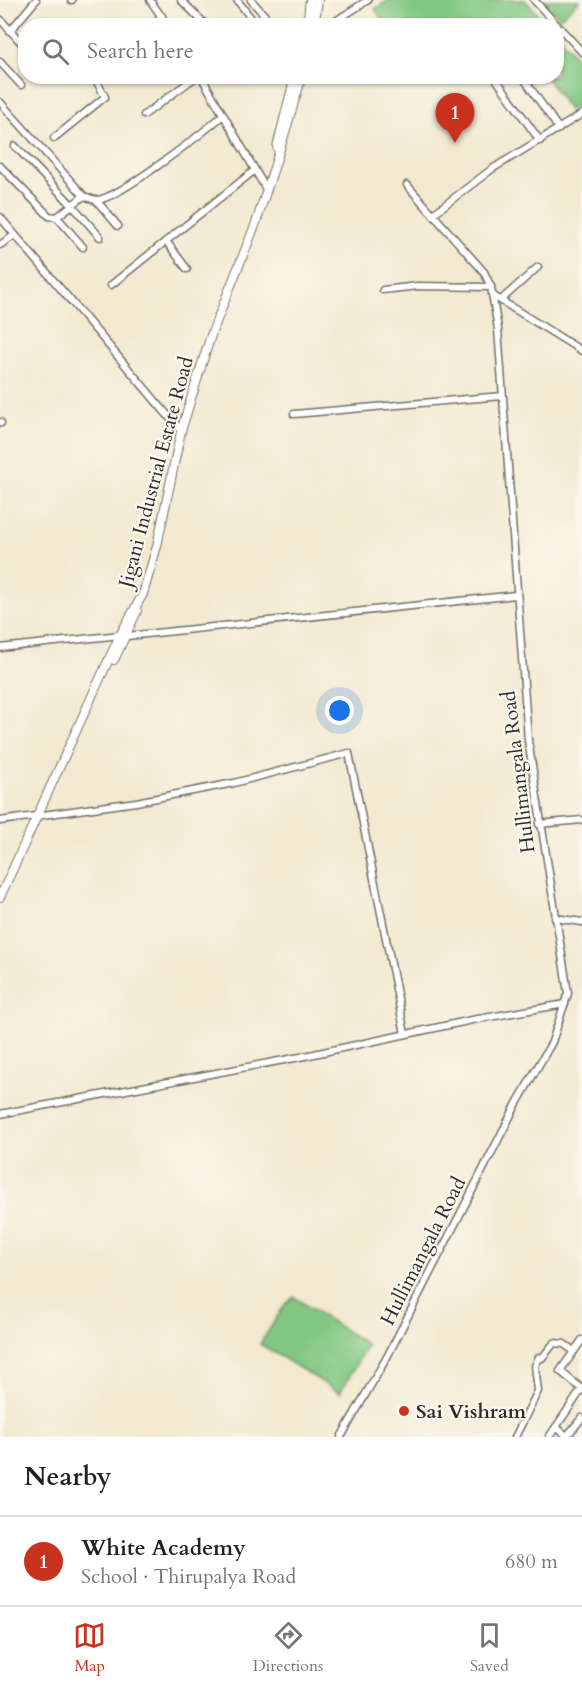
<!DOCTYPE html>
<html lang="en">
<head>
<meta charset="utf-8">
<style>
	:root { --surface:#fff; --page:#f6f6f6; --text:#202124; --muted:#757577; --line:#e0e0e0; --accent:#c8321e }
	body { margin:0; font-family:Cardo,serif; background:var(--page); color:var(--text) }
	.you { position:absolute; left:340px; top:711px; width:21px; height:21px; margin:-15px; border:4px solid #fff; border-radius:50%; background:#1a73e8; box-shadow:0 0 0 9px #1a73e833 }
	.badge { display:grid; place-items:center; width:39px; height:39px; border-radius:50%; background:var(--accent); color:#fff; font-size:20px; font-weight:700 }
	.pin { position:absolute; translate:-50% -50px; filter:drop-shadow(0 2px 3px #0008) }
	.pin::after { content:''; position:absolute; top:32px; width:21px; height:18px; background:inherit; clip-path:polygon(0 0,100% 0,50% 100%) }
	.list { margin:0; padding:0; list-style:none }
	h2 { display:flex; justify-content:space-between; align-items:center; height:78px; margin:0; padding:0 24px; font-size:26px }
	h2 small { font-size:20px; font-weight:400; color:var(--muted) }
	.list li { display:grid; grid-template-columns:39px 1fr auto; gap:18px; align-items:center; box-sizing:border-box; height:90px; padding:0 24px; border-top:2px solid var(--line) }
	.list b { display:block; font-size:22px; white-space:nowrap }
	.list p { margin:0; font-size:20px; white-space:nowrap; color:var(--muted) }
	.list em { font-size:20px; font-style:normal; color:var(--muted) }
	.icon { flex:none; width:33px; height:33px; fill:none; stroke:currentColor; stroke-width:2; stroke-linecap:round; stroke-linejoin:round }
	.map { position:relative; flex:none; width:582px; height:1437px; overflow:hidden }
	.search { position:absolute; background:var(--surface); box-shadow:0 2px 4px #0004; left:18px; right:18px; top:18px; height:66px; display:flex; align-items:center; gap:15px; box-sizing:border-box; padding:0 21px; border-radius:24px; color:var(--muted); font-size:22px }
	.sheet { height:168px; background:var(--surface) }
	nav { display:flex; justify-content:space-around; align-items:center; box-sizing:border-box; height:84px; border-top:2px solid var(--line); background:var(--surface); font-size:16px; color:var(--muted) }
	nav a { display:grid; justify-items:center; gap:3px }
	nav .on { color:var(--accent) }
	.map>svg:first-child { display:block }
	.green { fill:#81c781; stroke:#567956; stroke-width:1.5 }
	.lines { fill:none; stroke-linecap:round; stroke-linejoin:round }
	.minor-casing { stroke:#716e65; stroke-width:9 }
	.major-casing { stroke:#716e65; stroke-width:10 }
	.minor { stroke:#fff; stroke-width:6 }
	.major { stroke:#fff; stroke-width:8 }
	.poi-dot { fill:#c8321e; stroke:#fbf7ec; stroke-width:2 }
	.labels { text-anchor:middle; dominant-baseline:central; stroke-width:4.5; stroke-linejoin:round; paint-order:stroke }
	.street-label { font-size:20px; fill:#2b2b2b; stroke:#fbf7ec }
	.poi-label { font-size:20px; font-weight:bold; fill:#2b2b2b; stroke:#fbf7ec; text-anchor:start }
</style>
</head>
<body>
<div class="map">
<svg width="582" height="1437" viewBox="0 0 582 1437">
	<rect width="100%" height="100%" fill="#fbf7ec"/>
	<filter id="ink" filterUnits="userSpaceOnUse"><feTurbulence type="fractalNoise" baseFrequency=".0167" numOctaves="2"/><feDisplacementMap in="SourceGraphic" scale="12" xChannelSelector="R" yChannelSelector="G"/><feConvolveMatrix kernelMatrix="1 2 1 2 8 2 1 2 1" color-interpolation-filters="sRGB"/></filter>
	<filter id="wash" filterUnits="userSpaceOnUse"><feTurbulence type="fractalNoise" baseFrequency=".008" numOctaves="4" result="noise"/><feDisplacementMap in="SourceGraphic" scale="24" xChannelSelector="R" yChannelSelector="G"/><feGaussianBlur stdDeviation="1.35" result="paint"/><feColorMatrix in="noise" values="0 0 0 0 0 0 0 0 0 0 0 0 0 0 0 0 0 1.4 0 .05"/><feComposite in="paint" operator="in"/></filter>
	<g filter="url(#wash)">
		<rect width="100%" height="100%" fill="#f3e9d1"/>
		<g class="green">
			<path d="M389,0H525L548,25H385L375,9Z"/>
			<path d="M542,0H580L560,18Z"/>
			<path d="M557,35L582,64V102L569,110L546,77L556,76Z"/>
			<path d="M294,1297L367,1345L340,1393L260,1344L284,1306Z"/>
		</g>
	</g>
	<g filter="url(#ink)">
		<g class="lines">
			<g class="minor-casing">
				<g id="minor">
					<path d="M71,0H72"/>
					<path d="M150,0L168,26"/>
					<path d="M181,0L207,26"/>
					<path d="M237,0L257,26"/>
					<path d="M251,0L274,26"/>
					<path d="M534,0L582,52"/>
					<path d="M0,19L26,48"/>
					<path d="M151,26L162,16"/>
					<path d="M328,26L368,0"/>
					<path d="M10,31L36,0"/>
					<path d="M0,62L21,85"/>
					<path d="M201,76L267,191"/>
					<path d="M494,76L540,141"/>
					<path d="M522,76L559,129"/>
					<path d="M0,102L84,196C87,197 93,200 97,200C118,199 204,132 223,115"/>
					<path d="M144,115L197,76"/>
					<path d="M54,138L105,97L94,76"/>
					<path d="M15,146L72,205L84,196"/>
					<path d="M0,166L49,216L57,217L72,205L100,237"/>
					<path d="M96,200L118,226"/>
					<path d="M433,214L492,169L582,114"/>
					<path d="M0,217L181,431"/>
					<path d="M57,217L83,247"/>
					<path d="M166,241L187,269"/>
					<path d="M0,245L15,235"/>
					<path d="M111,285L255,170"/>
					<path d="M383,290L418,286L491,287"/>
					<path d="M492,295L582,351"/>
					<path d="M501,300L538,267"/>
					<path d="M294,414L502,396"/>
					<path d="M0,422L1,423"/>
					<path d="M127,636L516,595"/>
					<path d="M0,648L120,635"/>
					<path d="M0,821L136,802L234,783L349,753L405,1034"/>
					<path d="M539,824L582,820"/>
					<path d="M555,918L582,922"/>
					<path d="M0,1114L300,1057L472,1020L565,1004"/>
					<path d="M582,1340L560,1371L582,1389"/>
					<path d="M582,1389L556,1427L567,1436L582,1418"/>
					<path d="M341,1437L387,1357L516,1105L552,1042L568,993L528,740L498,329L491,287L484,272L407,185"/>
					<path d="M515,1437L538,1391L535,1366L539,1357L542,1358L554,1343L564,1344L574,1351"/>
					<path d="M549,1437L556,1427"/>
				</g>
			</g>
			<g class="major-casing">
				<g id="major">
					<path d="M307,26L310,0"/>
					<path d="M314,26L318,0"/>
					<path d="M279,152L302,76"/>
					<path d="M114,660L137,611"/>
					<path d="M0,897L120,635L143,594L157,546L181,431L211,335L256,223L279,152L277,147L295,76"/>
				</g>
			</g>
			<use href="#minor" class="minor"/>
			<use href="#major" class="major"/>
		</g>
	</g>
	<circle class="poi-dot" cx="404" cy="1411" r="6"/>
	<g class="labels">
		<g class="street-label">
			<text transform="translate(156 472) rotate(-75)">Jigani Industrial Estate Road</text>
			<text transform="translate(518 772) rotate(-97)">Hullimangala Road</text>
			<text transform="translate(423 1251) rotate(-63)">Hullimangala Road</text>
		</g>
		<g class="poi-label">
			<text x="416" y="1411">Sai Vishram</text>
		</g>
	</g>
</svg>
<div class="you"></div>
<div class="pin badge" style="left:455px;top:143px">1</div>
<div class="search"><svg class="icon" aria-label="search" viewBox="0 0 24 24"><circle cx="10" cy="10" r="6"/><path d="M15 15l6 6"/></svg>Search here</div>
</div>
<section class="sheet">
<h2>Nearby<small></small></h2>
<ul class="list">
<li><span class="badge">1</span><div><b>White Academy</b><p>School · Thirupalya Road</p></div><em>680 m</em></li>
</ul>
</section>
<nav>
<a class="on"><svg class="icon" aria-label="map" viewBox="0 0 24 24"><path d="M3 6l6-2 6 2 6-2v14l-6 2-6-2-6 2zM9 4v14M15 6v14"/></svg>Map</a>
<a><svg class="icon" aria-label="directions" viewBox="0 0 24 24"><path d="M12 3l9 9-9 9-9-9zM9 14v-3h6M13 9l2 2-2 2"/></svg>Directions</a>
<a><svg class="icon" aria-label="saved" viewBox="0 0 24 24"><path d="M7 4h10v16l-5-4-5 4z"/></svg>Saved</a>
</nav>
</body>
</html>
